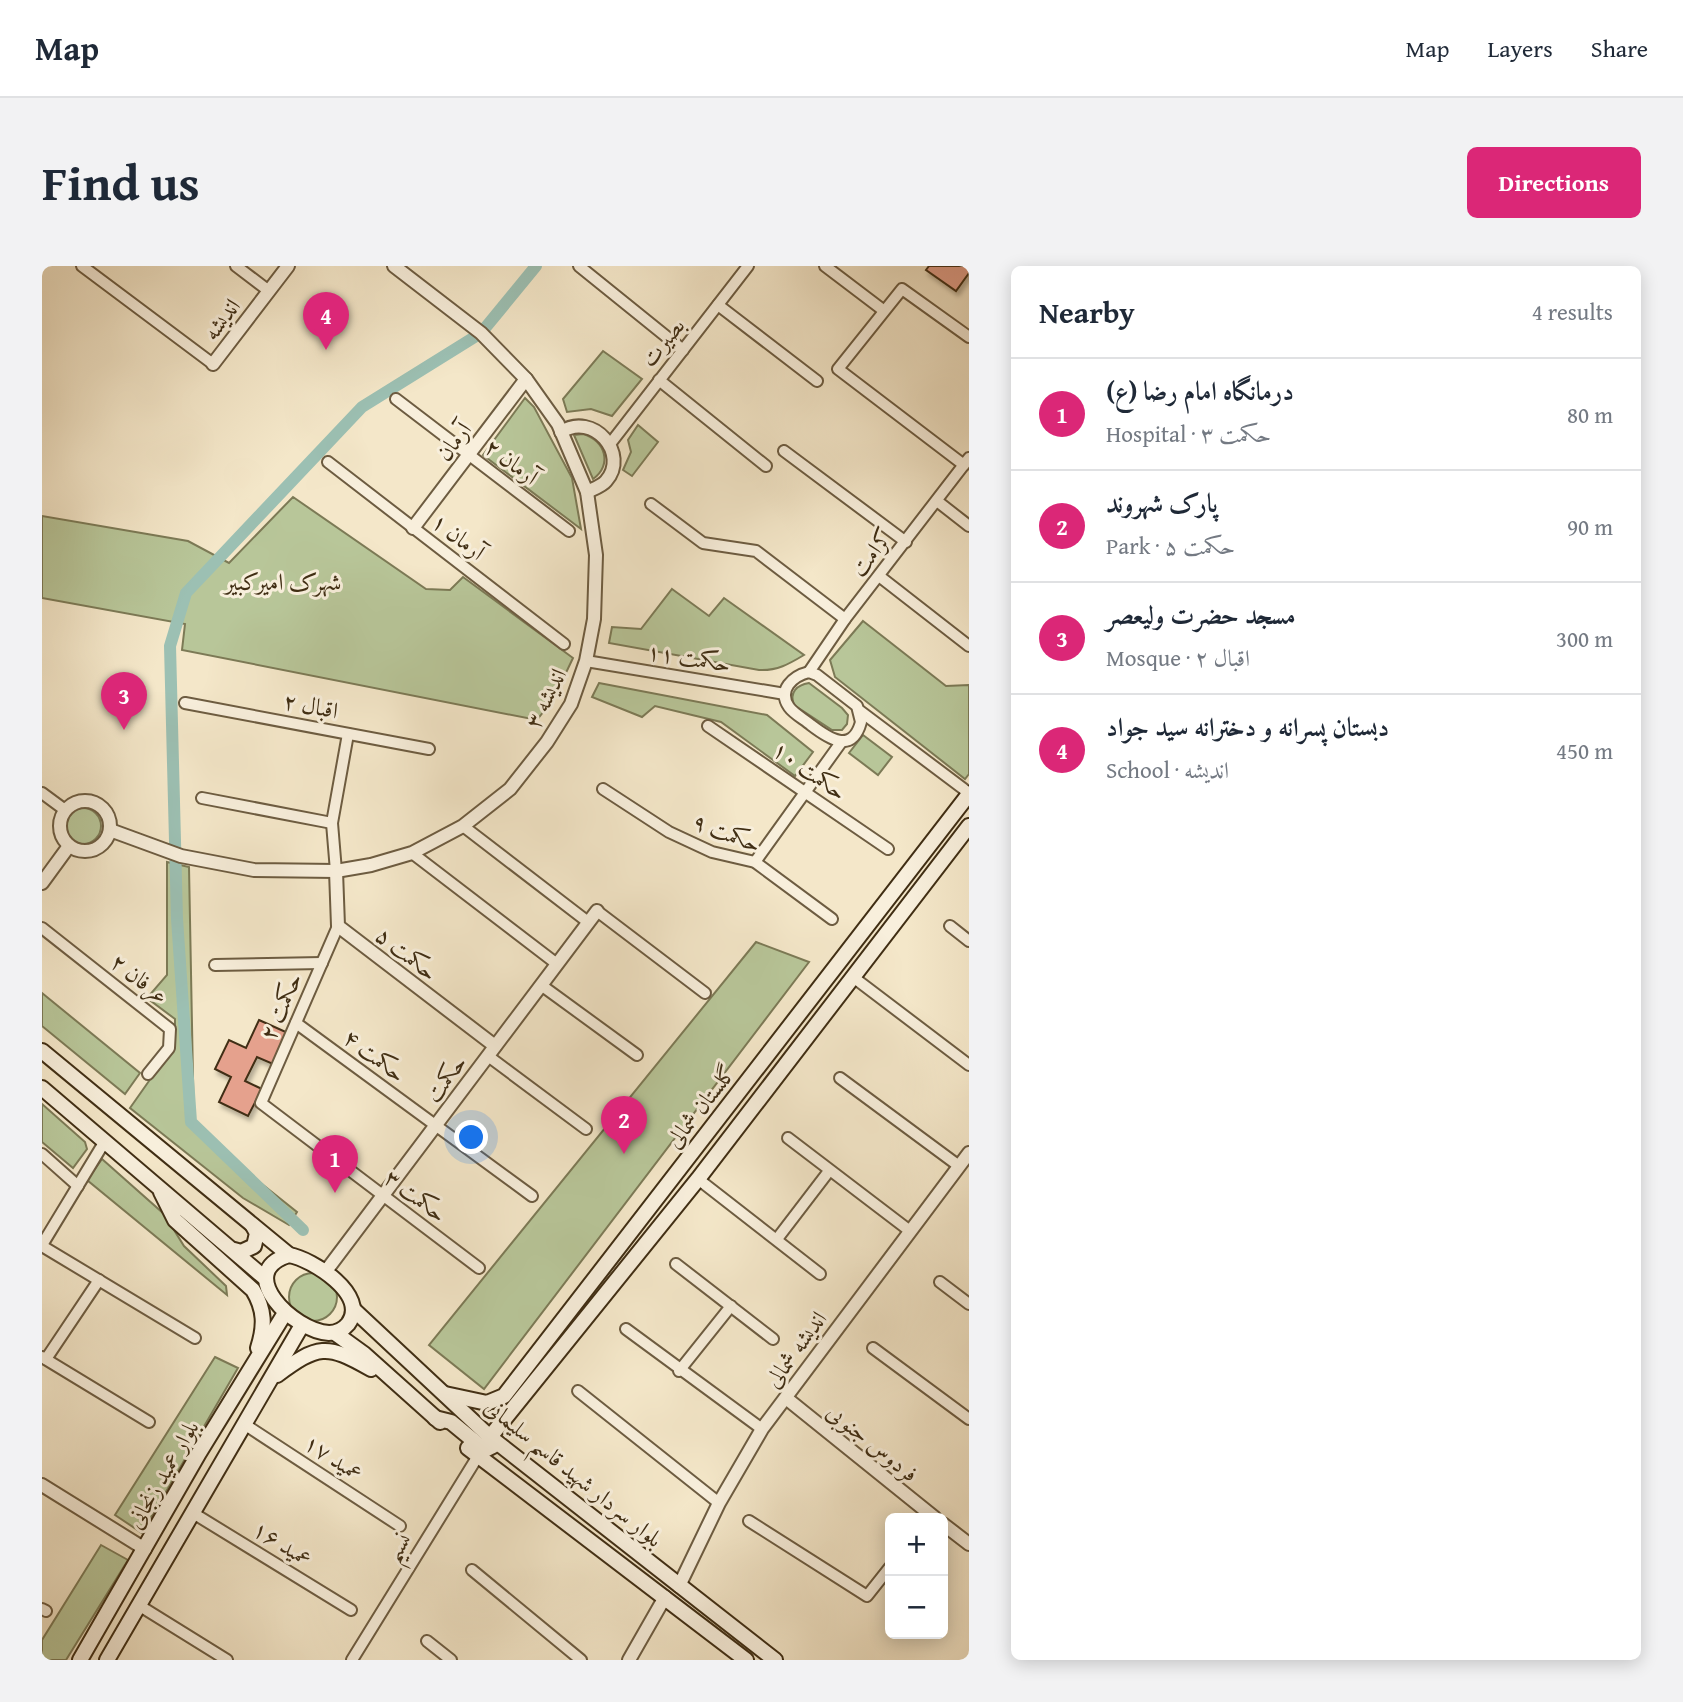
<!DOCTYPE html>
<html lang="en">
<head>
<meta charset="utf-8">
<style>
	:root { --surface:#fff; --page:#f2f2f3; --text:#1f2937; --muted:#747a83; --line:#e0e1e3; --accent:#db2777 }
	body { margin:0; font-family:"Gentium Book Plus",Amiri,serif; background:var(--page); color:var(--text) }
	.controls { position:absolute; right:21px; bottom:21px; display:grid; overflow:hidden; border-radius:10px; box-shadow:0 4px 18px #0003 }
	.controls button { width:63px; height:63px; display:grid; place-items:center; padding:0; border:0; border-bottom:2px solid var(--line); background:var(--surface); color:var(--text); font:35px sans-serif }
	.you { position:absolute; left:430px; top:872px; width:24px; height:24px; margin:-18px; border:5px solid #fff; border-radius:50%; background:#1a73e8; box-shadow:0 0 0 10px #1a73e833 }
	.badge { display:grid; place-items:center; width:46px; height:46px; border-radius:50%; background:var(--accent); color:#fff; font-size:23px; font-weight:700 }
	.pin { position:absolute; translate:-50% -58px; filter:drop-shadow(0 2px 4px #0008) }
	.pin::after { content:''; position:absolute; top:37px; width:24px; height:21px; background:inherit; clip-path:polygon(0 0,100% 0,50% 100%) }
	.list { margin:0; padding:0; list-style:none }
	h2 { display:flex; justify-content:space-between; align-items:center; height:91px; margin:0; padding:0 28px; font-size:30px }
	h2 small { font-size:23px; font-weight:400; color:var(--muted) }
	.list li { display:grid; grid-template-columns:46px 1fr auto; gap:21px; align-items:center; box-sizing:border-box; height:112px; padding:0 28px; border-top:2px solid var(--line) }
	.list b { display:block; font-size:26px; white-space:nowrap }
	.list p { margin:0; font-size:23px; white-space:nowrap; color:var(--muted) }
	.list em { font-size:23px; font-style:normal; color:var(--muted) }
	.map { position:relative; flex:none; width:927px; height:1394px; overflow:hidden; border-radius:10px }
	header { display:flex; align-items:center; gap:42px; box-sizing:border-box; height:98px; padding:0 35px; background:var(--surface); border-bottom:2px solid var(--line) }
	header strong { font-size:33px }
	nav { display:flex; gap:38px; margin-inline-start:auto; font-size:24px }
	.intro { display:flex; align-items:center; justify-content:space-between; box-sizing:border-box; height:168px; padding:0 42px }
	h1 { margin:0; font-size:49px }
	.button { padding:18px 32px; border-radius:10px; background:var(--accent); color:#fff; font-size:24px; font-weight:700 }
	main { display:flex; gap:42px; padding:0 42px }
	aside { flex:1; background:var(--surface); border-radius:10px; box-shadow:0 4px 18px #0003 }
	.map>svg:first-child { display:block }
	.green { fill:#b8c699; stroke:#7c7a56; stroke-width:2 }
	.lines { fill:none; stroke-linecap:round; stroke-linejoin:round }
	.canal { stroke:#9cc0b3; stroke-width:12 }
	.building { fill:#e5a18d; stroke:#402e14; stroke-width:2; filter:url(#shadow) }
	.minor-casing { stroke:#6d5c41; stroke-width:14 }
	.tertiary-casing { stroke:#6d5c41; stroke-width:16 }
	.secondary-casing { stroke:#402e14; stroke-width:18 }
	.minor { stroke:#f8efdc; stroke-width:10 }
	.tertiary { stroke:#f8efdc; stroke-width:12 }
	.secondary { stroke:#f8efdc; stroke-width:14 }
	.labels { text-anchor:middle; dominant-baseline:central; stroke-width:6; stroke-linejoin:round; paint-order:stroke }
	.street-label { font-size:23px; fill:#402e14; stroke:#f8efdc }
	.neighbourhood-label { font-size:24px; fill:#402e14; stroke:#f8efdc }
</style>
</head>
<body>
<header>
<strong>Map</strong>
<nav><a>Map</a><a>Layers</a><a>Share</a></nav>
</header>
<div class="intro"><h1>Find us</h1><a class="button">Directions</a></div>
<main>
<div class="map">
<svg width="927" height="1394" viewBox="0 0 927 1394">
	<defs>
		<filter id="shadow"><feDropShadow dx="2.5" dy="4.5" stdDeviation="2" flood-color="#0004"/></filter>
	</defs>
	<rect width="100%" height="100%" fill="#f4e7c9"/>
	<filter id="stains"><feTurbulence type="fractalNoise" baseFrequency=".00286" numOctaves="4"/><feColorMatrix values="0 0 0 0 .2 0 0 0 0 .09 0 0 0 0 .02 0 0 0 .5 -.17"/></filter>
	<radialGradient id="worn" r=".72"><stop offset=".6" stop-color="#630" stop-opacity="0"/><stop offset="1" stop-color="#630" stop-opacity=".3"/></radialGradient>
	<g class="green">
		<path d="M561,85L600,113L570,150L549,143L525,146L521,133Z"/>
		<path d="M483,132L492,141L530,212L539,263L441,189Z"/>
		<path d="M596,159L616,176L590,210L581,204L589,186L586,174Z"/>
		<path d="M541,168C563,174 571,199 551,213L532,169Z"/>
		<path d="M251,231L384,323L408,324L421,311L531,392L512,432L495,454L140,384L143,358L0,332V250L146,275L187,297Z"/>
		<path d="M630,323L667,350L682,332L762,389C747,398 735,405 717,404L567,377L570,361L599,363Z"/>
		<path d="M821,355L904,420L927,419V508L923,513L793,411L788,394Z"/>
		<path d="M557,417L725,449L771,486L753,510L679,456L613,440L600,451L550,431Z"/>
		<path d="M767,417L800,442L806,449L805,458L800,464H790L752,439C747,426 755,419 767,417Z"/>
		<path d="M821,469L850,491L836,509L807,487Z"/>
		<circle cx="41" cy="560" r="18"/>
		<path d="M125,596L147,601L152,864L255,946L247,959L201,932L88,842L133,778V753L105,732L125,709Z"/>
		<path d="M714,676L767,696L442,1123L387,1079Z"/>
		<path d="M0,727L98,807L83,828L0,760Z"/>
		<path d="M0,838L43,876L45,883L31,902L0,876Z"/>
		<path d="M60,893L122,948L142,980L184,1020L185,1029L45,914Z"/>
		<circle cx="271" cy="1031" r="24"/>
		<path d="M173,1091L196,1102L100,1267L73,1249Z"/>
		<path d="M59,1279L86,1294L24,1394H0V1374Z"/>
	</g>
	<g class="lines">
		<path class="canal" d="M261,964L149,856L135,653L128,380L144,327L320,141L439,67L494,0"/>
	</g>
	<g class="building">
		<path d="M887,0H927V7L914,25L884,4Z"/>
		<path d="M217,754L246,767L231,798L215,791L203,815L220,823L206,850L177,836L189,811L173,803L187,774L204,782Z"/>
	</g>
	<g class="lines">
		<g class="minor-casing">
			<g id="minor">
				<path d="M40,0L171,98"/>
				<path d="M194,0L227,25"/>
				<path d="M537,0L641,84"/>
				<path d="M783,0L841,44"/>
				<path d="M676,39L775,115"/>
				<path d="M617,114L724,200"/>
				<path d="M354,133L527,265"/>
				<path d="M568,178L706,0"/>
				<path d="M742,185L864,276"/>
				<path d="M286,196L522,378"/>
				<path d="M922,199L796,103L860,23L927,71"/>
				<path d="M895,235L927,260"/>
				<path d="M609,238L661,277L714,285L803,353"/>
				<path d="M837,310L927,380"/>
				<path d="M544,395L743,428"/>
				<path d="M767,406L803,353L927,192"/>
				<path d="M767,406L775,409L815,440L819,456C810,489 786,472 769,459C762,453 752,448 747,441C735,424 751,410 767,406Z"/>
				<path d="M143,437L387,483"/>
				<path d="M818,445L927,527"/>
				<path d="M666,460L846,583"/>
				<path d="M561,523L627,566L670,586L713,596L790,653"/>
				<path d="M0,527L23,544"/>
				<path d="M160,532L290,557"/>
				<path d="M421,560L546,656"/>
				<path d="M370,587L515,698"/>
				<path d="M713,596L800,475"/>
				<path d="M294,605L290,557L306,468"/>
				<path d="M555,645L663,727"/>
				<path d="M296,660L219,837L437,1002"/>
				<path d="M908,660L927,675"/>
				<path d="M0,662L128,763L127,782L106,808"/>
				<path d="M173,699L280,697"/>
				<path d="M811,711L927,799"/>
				<path d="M499,719L595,789"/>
				<path d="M254,757L490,930"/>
				<path d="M446,790L544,863"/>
				<path d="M798,812L917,900"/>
				<path d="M746,872L868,965"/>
				<path d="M0,888L36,920"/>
				<path d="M656,913L778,1008"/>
				<path d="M735,973L787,905"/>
				<path d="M0,979L63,875"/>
				<path d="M0,980L153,1072"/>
				<path d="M634,998L731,1073"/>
				<path d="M898,1016L927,1038"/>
				<path d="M584,1063L720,1163"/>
				<path d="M831,1082L927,1153"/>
				<path d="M0,1091L107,1156"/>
				<path d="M4,1093L57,1014"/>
				<path d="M637,1105L689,1040"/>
				<path d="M536,1125L677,1237"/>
				<path d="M202,1158L358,1260"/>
				<path d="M151,1247L309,1344"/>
				<path d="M707,1255L825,1330L848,1301"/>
				<path d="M430,1304L539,1394"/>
				<path d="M98,1340L185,1394"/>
				<path d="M0,1343L4,1345"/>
				<path d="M385,1375L409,1394"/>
				<path d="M310,1394L436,1190"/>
			</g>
		</g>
		<g class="tertiary-casing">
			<g id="tertiary">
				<path d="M171,98L246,0"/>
				<path d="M519,166C551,145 588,188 564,215C560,220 551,223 545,226"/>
				<path d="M371,262L484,113"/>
				<circle cx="43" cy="560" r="25"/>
				<path d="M68,564L139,590L212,604L294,605L329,599L370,587L421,560L468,523L505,476L529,438L544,395L552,353L554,289L545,226L516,158L484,113L439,67L352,0"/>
				<path d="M294,605L296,660L453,780"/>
				<path d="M0,617L27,580"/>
				<path d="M284,1005L555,645"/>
				<path d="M744,1132L893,1252"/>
				<path d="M0,1219L103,1283"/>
				<path d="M901,1258L927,1278"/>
				<path d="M637,1320L677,1237L720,1163L927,887"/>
				<path d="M587,1394L623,1331"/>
			</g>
		</g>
		<g class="secondary-casing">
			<g id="secondary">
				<path d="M0,785L247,989"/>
				<path d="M0,822L224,1013"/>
				<path d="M119,926L133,954L211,1024C223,1044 223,1060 216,1082"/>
				<path d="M192,984L199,986L212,980L215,967L211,960"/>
				<path d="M247,989C270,993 328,1029 306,1058C301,1064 295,1067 287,1067C251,1065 191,1006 247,989Z"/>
				<path d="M311,1043L448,1171L733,1394"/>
				<path d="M293,1067L322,1088L398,1156"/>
				<path d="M235,1109C276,1079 284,1077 329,1103"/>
				<path d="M403,1128L445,1137L462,1130L927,528"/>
				<path d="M393,1152L409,1156L443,1184L451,1180L448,1171L656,913L927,560"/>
				<path d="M426,1182L704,1394"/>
				<path d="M38,1394L157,1187L243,1047"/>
				<path d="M65,1394L260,1059"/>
			</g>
		</g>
		<use href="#minor" class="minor"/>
		<use href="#tertiary" class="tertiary"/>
		<use href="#secondary" class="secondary"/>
	</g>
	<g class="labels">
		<g class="street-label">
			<text transform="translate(179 53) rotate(-53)">اندیشه</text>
			<text transform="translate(620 76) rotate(-52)">بصیرت</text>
			<text transform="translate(411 175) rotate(-53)">آرمان</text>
			<text transform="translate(470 195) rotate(37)">آرمان ۲</text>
			<text transform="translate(417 270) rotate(38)">آرمان ۱</text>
			<text transform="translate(829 286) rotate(-52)">کرامت</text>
			<text transform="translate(647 391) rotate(9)">حکمت ۱۱</text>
			<text transform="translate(503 432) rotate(-63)">اندیشه ۳</text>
			<text transform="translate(269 439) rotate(11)">اقبال ۲</text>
			<text transform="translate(768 504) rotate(35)">حکمت ۱۰</text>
			<text transform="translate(685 566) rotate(21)">حکمت ۹</text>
			<text transform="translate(365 687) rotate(38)">حکمت ۵</text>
			<text transform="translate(98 712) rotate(38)">عرفان ۲</text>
			<text transform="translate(238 740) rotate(-66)">حکمت ۲</text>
			<text transform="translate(333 789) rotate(37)">حکمت ۴</text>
			<text transform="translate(403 812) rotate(-53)">حکمت</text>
			<text transform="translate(658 840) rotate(-52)">گلستان شمالی</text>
			<text transform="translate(374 929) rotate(37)">حکمت ۳</text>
			<text transform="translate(753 1083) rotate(-54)">اندیشه شمالی</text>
			<text transform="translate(831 1176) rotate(39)">فردوس جنوبی</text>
			<text transform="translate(292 1191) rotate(33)">عمید ۱۷</text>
			<text transform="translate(532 1206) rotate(39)">بلوار سردار شهید قاسم سلیمانی</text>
			<text transform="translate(120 1208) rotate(-60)">بلوار عمید زنجانی</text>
			<text transform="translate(241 1277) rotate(32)">عمید ۱۶</text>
			<text transform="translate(355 1281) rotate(-58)">نسیم</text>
		</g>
		<g class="neighbourhood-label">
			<text x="241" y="315">شهرک امیرکبیر</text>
		</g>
	</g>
	<rect width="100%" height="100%" filter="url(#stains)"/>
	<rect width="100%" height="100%" fill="url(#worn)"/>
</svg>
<div class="controls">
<button>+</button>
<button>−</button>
</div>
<div class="you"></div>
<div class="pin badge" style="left:293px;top:927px">1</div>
<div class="pin badge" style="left:582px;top:888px">2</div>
<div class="pin badge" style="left:82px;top:464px">3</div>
<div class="pin badge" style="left:284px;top:84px">4</div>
</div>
<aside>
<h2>Nearby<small>4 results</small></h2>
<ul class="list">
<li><span class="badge">1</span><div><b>درمانگاه امام رضا (ع)</b><p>Hospital · حکمت ۳</p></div><em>80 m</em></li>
<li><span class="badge">2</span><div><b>پارک شهروند</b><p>Park · حکمت ۵</p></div><em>90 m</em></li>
<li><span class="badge">3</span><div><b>مسجد حضرت ولیعصر</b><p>Mosque · اقبال ۲</p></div><em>300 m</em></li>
<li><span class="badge">4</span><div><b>دبستان پسرانه و دخترانه سید جواد</b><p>School · اندیشه</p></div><em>450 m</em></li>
</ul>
</aside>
</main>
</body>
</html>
